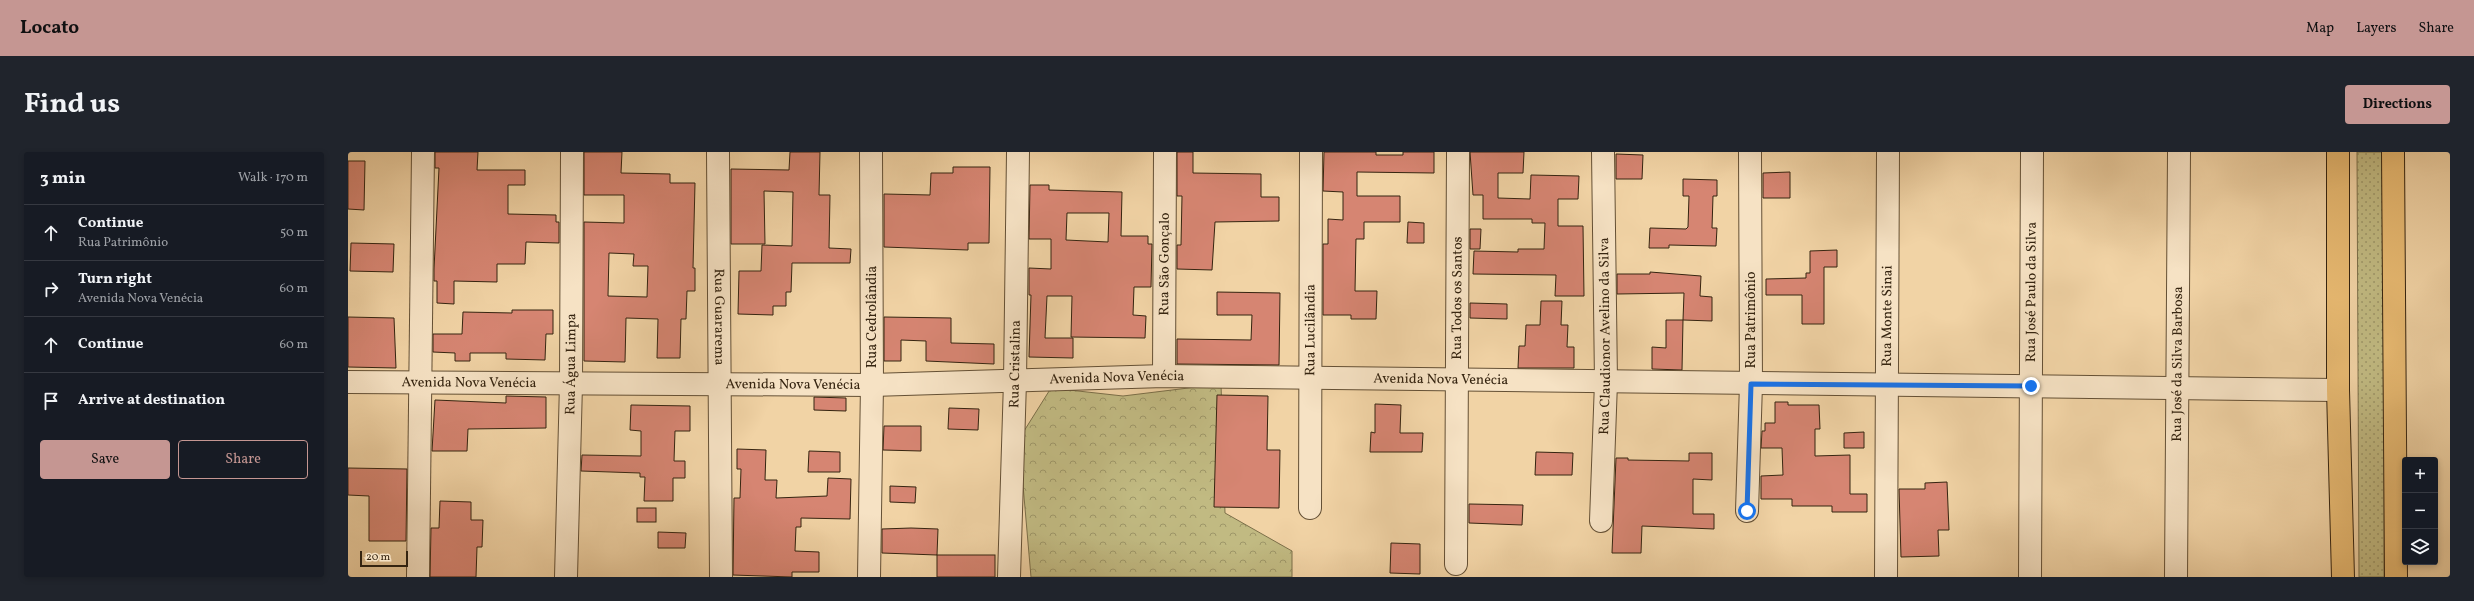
<!DOCTYPE html>
<html lang="en">
<head>
<meta charset="utf-8">
<style>
	:root { --surface:#171b24; --page:#20242c; --text:#f1f3f6; --muted:#9ea1a6; --line:#363941; --accent:#c59692 }
	body { margin:0; font-family:Vollkorn,serif; background:var(--page); color:var(--text) }
	.controls { position:absolute; right:12px; bottom:12px; display:grid; overflow:hidden; border-radius:4px; box-shadow:0 2px 6px #0003 }
	.controls button { width:36px; height:36px; display:grid; place-items:center; padding:0; border:0; border-bottom:1px solid var(--line); background:var(--surface); color:var(--text); font:20px sans-serif }
	.scale { position:absolute; left:12px; bottom:10px; width:48px; box-sizing:border-box; padding-left:4px; border:2px solid #352410; border-top:0; font-size:11px; line-height:14px; white-space:nowrap; color:#352410; -webkit-text-stroke:3px #f6e2c4; paint-order:stroke }
	.stop { position:absolute; width:12px; height:12px; margin:-9px; border:3px solid #1a73e8; border-radius:50%; background:#fff }
	.stop.end { background:#1a73e8; border-color:#fff; box-shadow:0 1px 4px #0008 }
	.list { margin:0; padding:0; list-style:none }
	h2 { display:flex; justify-content:space-between; align-items:center; height:52px; margin:0; padding:0 16px; font-size:17px }
	h2 small { font-size:13px; font-weight:400; color:var(--muted) }
	.list li { display:grid; grid-template-columns:26px 1fr auto; gap:12px; align-items:center; box-sizing:border-box; height:56px; padding:0 16px; border-top:1px solid var(--line) }
	.list b { display:block; font-size:15px; white-space:nowrap }
	.list p { margin:0; font-size:13px; white-space:nowrap; color:var(--muted) }
	.list em { font-size:13px; font-style:normal; color:var(--muted) }
	.actions { display:flex; gap:8px; padding:12px 16px }
	.actions a { flex:1; padding:9px 0; border:1px solid var(--accent); border-radius:4px; text-align:center; font-size:14px; color:var(--accent) }
	.actions .main { background:var(--accent); color:#111 }
	.icon { flex:none; width:22px; height:22px; fill:none; stroke:currentColor; stroke-width:2; stroke-linecap:round; stroke-linejoin:round }
	.map { position:relative; flex:none; width:2102px; height:425px; overflow:hidden; border-radius:4px }
	header { display:flex; align-items:center; gap:24px; box-sizing:border-box; height:56px; padding:0 20px; background:var(--accent); color:#111 }
	header strong { font-size:19px }
	nav { display:flex; gap:22px; margin-inline-start:auto; font-size:14px }
	.intro { display:flex; align-items:center; justify-content:space-between; box-sizing:border-box; height:96px; padding:0 24px }
	h1 { margin:0; font-size:28px }
	.button { padding:10px 18px; border-radius:4px; background:var(--accent); color:#111; font-size:14px; font-weight:700 }
	main { display:flex; gap:24px; padding:0 24px }
	aside { flex:1; background:var(--surface); border-radius:4px; box-shadow:0 2px 6px #0003 }
	.map>svg:first-child { display:block }
	.green { fill:url(#green-dots); stroke:#7b6f49 }
	.forest { fill:url(#forest-crowns); stroke:#7b6f49 }
	.building { fill:#d68572; stroke:#352410; fill-rule:evenodd }
	.lines { fill:none; stroke-linecap:round; stroke-linejoin:round }
	.minor-casing { stroke:#645035; stroke-width:24 }
	.major-casing { stroke:#352410; stroke-width:24 }
	.minor { stroke:#f6e2c4; stroke-width:22 }
	.major { stroke:#e8ba72; stroke-width:22 }
	.route { stroke:#1a73e8; stroke-width:5 }
	.labels { text-anchor:middle; dominant-baseline:central; stroke-width:3; stroke-linejoin:round; paint-order:stroke }
	.street-label { font-size:14px; fill:#352410; stroke:#f6e2c4 }
</style>
</head>
<body>
<header>
<strong>Locato</strong>
<nav><a>Map</a><a>Layers</a><a>Share</a></nav>
</header>
<div class="intro"><h1>Find us</h1><a class="button">Directions</a></div>
<main>
<aside>
<h2>3 min<small>Walk · 170 m</small></h2>
<ul class="list">
<li><svg class="icon" aria-label="ahead" viewBox="0 0 24 24"><path d="M12 20V5M6 11l6-6 6 6"/></svg><div><b>Continue</b><p>Rua Patrimônio</p></div><em>50 m</em></li>
<li><svg class="icon" aria-label="right" viewBox="0 0 24 24"><path d="M7 20v-9h11M14 6l5 5-5 5"/></svg><div><b>Turn right</b><p>Avenida Nova Venécia</p></div><em>60 m</em></li>
<li><svg class="icon" aria-label="ahead" viewBox="0 0 24 24"><path d="M12 20V5M6 11l6-6 6 6"/></svg><div><b>Continue</b></div><em>60 m</em></li>
<li><svg class="icon" aria-label="arrive" viewBox="0 0 24 24"><path d="M6 21V4h12l-3 4 3 4H6"/></svg><div><b>Arrive at destination</b></div></li>
</ul>
<div class="actions"><a class="main">Save</a><a>Share</a></div>
</aside>
<div class="map">
<svg width="2102" height="425" viewBox="0 0 2102 425">
	<defs>
		<pattern id="green-dots" width="8" height="8" patternUnits="userSpaceOnUse"><rect width="8" height="8" fill="#c1ba82"/><path d="M2 2h.1M6 6h.1" fill="none" stroke="#9e9769" stroke-width="1.8" stroke-linecap="round"/></pattern>
		<pattern id="forest-crowns" width="20" height="18" patternUnits="userSpaceOnUse"><rect width="20" height="18" fill="#c1ba82"/><path d="M2 6a3 3 0 1 1 6 0M12 15a3 3 0 1 1 6 0" fill="none" stroke="#9e9769"/></pattern>
	</defs>
	<rect width="100%" height="100%" fill="#f1d3a5"/>
	<filter id="stains"><feTurbulence type="fractalNoise" baseFrequency=".005" numOctaves="4"/><feColorMatrix values="0 0 0 0 .2 0 0 0 0 .09 0 0 0 0 .02 0 0 0 .5 -.17"/></filter>
	<radialGradient id="worn" r=".72"><stop offset=".6" stop-color="#630" stop-opacity="0"/><stop offset="1" stop-color="#630" stop-opacity=".3"/></radialGradient>
	<path class="green" d="M2009,0H2037L2036,425H2011Z"/>
	<path class="forest" d="M873,232L877,361L944,399V425H683L671,287L703,236L775,244Z"/>
	<g class="building">
		<path d="M87,0H130L129,18H177V33H160V62L208,63V70H211V91L178,90L177,112H149V130L106,129V152L89,151V129H86V117L91,16H87Z"/>
		<path d="M236,0H274L273,21L322,22V31H347L345,116H347V139H339L338,167H333L332,206H309L310,167L278,166L277,210L236,209V70L276,71V43H236ZM261,101L286,102L285,114H300L299,145L260,144Z"/>
		<path d="M442,0H472L471,43H482L481,96L503,97L502,111H444L443,140H438V154H425V163L390,162L391,119H413L414,93L444,94L445,40L416,39L417,92H383V17L441,18Z"/>
		<path d="M829,0H845V21L913,22V45H931V69L867,70L864,118L829,117V93H833L834,44H829Z"/>
		<path d="M976,0H1028V3H1055V0H1086V21L1009,20V44H1052V70H1016V87H1008L1007,139H1029L1028,167H1003V163H975V92H980V67L995,68V40L975,39Z"/>
		<path d="M1122,0H1176L1175,21H1150V46L1182,47L1183,23L1231,24L1230,47H1210V74H1235L1236,144H1207L1208,123L1125,122L1126,99L1170,100V97H1196L1197,71H1184V67H1135V43H1125Z"/>
		<path d="M1268,2L1295,3L1294,27H1268Z"/>
		<path d="M0,9H17L16,58L0,57Z"/>
		<path d="M605,15H642L641,91H620V98L536,95V42L582,43L583,21H605Z"/>
		<path d="M1442,20V46H1415V21Z"/>
		<path d="M1335,27L1369,28V44H1365L1364,76H1369L1368,94L1321,93V96H1301L1302,76L1338,77L1340,75L1341,44H1335Z"/>
		<path d="M682,33H701V38L774,40L773,84H800V92H804L803,135H786L785,163L798,164L797,186L723,185L724,144H699L697,186H725V206L681,205L683,143H681V116L703,117V87H681ZM719,61H761L760,90L718,88Z"/>
		<path d="M1060,70L1076,71V91H1059Z"/>
		<path d="M1122,77H1133L1132,97H1122Z"/>
		<path d="M3,91L46,92L45,120L2,119Z"/>
		<path d="M1489,98V115H1476V172H1454V143H1418V127L1458,126V121H1462V99Z"/>
		<path d="M1302,120L1353,124L1352,144L1364,145V169L1335,168L1336,141L1269,142V122H1302Z"/>
		<path d="M869,140L932,141L931,213L829,212V187L903,188L904,163H869Z"/>
		<path d="M1193,149H1214L1213,173H1220L1219,195H1226V216H1170L1171,194H1177L1178,173H1192Z"/>
		<path d="M1122,151L1159,152V167L1122,166Z"/>
		<path d="M164,158H205V182H198L197,208L158,207V201H122V209H107V201L85,200V182H114L115,160L164,161Z"/>
		<path d="M0,165L46,166L48,216L0,215Z"/>
		<path d="M536,165L603,166V191L646,192V212L578,209V189L553,188V209H536Z"/>
		<path d="M1318,168H1335L1334,218L1304,217V195L1318,196Z"/>
		<path d="M869,243L920,244L919,298H932L931,356L866,355Z"/>
		<path d="M158,244L198,245V276L120,277L119,299H84L87,248L158,251Z"/>
		<path d="M466,245L498,246V259L466,258Z"/>
		<path d="M1427,250H1440V253H1471L1472,277H1467V304L1502,303V342H1519V360H1484V354H1444V347H1413V324L1435,323L1434,296H1413L1414,279H1417V271H1427Z"/>
		<path d="M1027,252L1053,253L1052,281H1075L1074,300H1022L1023,280L1027,281Z"/>
		<path d="M283,253L342,254V279H327L326,309H337V326H325V349H296L297,325H292V321L233,319L234,303L293,304V279L282,278Z"/>
		<path d="M601,256L631,257L630,278L600,277Z"/>
		<path d="M536,274H573V299L535,298Z"/>
		<path d="M1516,280V296H1496V281Z"/>
		<path d="M389,297L418,298L417,328H429L428,346L479,344L480,326L503,327L502,367L453,366V375H448L447,399L471,400V420H444V425L385,423L386,346H392L393,317H389Z"/>
		<path d="M461,299L492,300V320H460Z"/>
		<path d="M1188,300L1225,301L1224,323H1187Z"/>
		<path d="M1341,301H1364V328L1345,327V362H1366V377L1294,374L1293,401H1264L1268,306H1280V308L1341,309Z"/>
		<path d="M0,316L59,317L58,389H21V344L0,343Z"/>
		<path d="M1599,330L1601,378H1590L1591,404L1553,405L1551,337H1577V331Z"/>
		<path d="M542,334L568,335L567,351L542,350Z"/>
		<path d="M92,349L123,350V368H135L134,395H129L128,425H82L83,376H91Z"/>
		<path d="M1121,352L1175,353L1174,373L1121,371Z"/>
		<rect x="289" y="356" width="19" height="14"/>
		<path d="M563,376L590,377L589,403L534,401V377Z"/>
		<path d="M310,380L338,381L337,396H310Z"/>
		<path d="M1043,391L1072,392V422L1042,421Z"/>
		<rect x="589" y="403" width="58" height="22"/>
	</g>
	<g class="lines">
		<g class="minor-casing">
			<g id="minor">
				<path id="s1" d="M370,0L373,425"/>
				<path id="s2" d="M816,224L817,0"/>
				<path id="s3" d="M0,230L524,233L816,224L1990,238"/>
				<path id="s4" d="M962,356L963,0"/>
				<path d="M1399,359L1403,232L1402,0"/>
				<path id="s5" d="M1253,369L1258,230L1255,0"/>
				<path id="s6" d="M1108,412L1110,0"/>
				<path d="M70,425L75,0"/>
				<path id="s7" d="M218,425L223,232L224,0"/>
				<path d="M521,425L524,233L523,0"/>
				<path id="s8" d="M661,425L667,229L670,0"/>
				<path id="s9" d="M1538,425L1540,0"/>
				<path id="s10" d="M1682,425L1684,0"/>
				<path id="s11" d="M1828,425L1831,0"/>
			</g>
		</g>
		<g class="major-casing">
			<g id="major">
				<path d="M1990,0V238L1995,425"/>
				<path d="M2045,0L2048,425"/>
			</g>
		</g>
		<use href="#minor" class="minor"/>
		<use href="#major" class="major"/>
	</g>
	<g class="lines">
		<path class="route" d="M1399,359L1403,232L1683,234"/>
	</g>
	<g class="labels">
		<g class="street-label">
			<text stroke="none"><textPath href="#s2" startOffset="112">Rua São Gonçalo</textPath></text>
			<text stroke="none"><textPath href="#s10" startOffset="285">Rua José Paulo da Silva</textPath></text>
			<text stroke="none"><textPath href="#s6" startOffset="266">Rua Todos os Santos</textPath></text>
			<text stroke="none"><textPath href="#s1" startOffset="165">Rua Guararema</textPath></text>
			<text stroke="none"><textPath href="#s9" startOffset="261">Rua Monte Sinai</textPath></text>
			<text transform="translate(524 165) rotate(-90)">Rua Cedrolândia</text>
			<text transform="translate(1403 168) rotate(-90)">Rua Patrimônio</text>
			<text stroke="none"><textPath href="#s4" startOffset="178">Rua Lucilândia</textPath></text>
			<text stroke="none"><textPath href="#s5" startOffset="185">Rua Claudionor Avelino da Silva</textPath></text>
			<text stroke="none"><textPath href="#s11" startOffset="213">Rua José da Silva Barbosa</textPath></text>
			<text stroke="none"><textPath href="#s7" startOffset="213">Rua Água Limpa</textPath></text>
			<text stroke="none"><textPath href="#s8" startOffset="213">Rua Cristalina</textPath></text>
			<text stroke="none"><textPath href="#s3" startOffset="769">Avenida Nova Venécia</textPath></text>
			<text stroke="none"><textPath href="#s3" startOffset="1093">Avenida Nova Venécia</textPath></text>
			<text stroke="none"><textPath href="#s3" startOffset="121">Avenida Nova Venécia</textPath></text>
			<text stroke="none"><textPath href="#s3" startOffset="445">Avenida Nova Venécia</textPath></text>
		</g>
	</g>
	<rect width="100%" height="100%" filter="url(#stains)"/>
	<rect width="100%" height="100%" fill="url(#worn)"/>
</svg>
<div class="controls">
<button>+</button>
<button>−</button>
<button><svg class="icon" aria-label="layers" viewBox="0 0 24 24"><path d="M12 4l9 5-9 5-9-5zM3 14l9 5 9-5"/></svg></button>
</div>
<div class="scale">20 m</div>
<div class="stop" style="left:1399px;top:359px"></div>
<div class="stop end" style="left:1683px;top:234px"></div>
</div>
</main>
</body>
</html>
